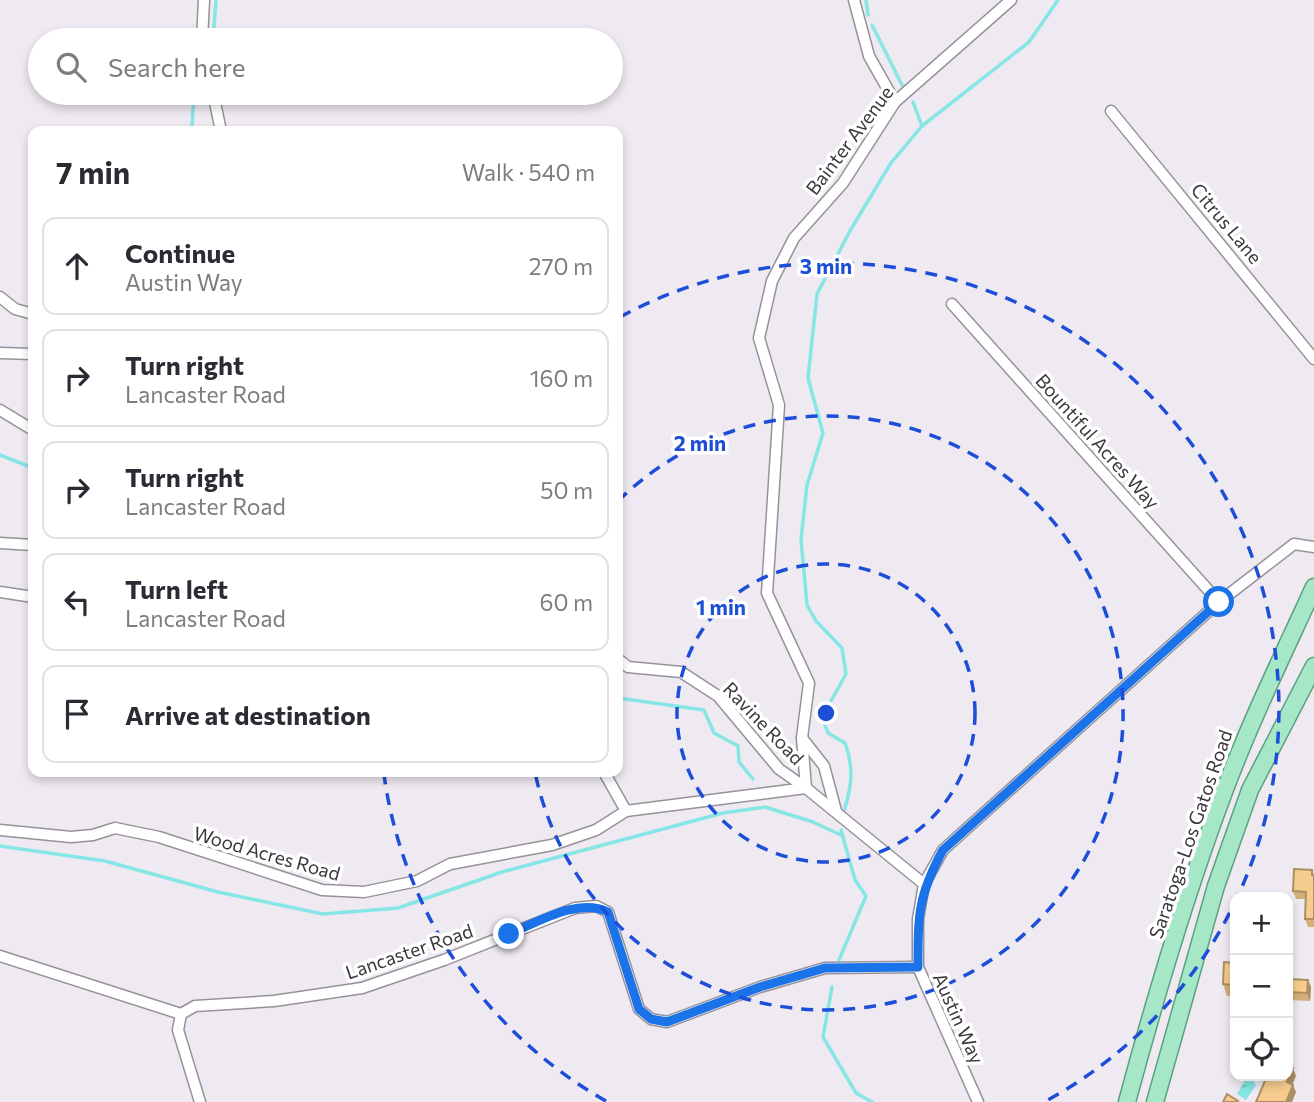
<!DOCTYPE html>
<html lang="en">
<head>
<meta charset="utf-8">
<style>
	:root { --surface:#fff; --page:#f7f7f7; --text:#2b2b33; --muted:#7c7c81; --line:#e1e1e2 }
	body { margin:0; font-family:Commissioner,sans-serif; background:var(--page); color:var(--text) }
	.controls { position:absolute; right:21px; bottom:21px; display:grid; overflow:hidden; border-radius:14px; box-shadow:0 4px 10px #0003 }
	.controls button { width:63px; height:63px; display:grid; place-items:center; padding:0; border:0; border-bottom:2px solid var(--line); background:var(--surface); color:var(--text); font:35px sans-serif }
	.stop { position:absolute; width:21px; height:21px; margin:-16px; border:5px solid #1a73e8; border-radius:50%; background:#fff }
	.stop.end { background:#1a73e8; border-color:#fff; box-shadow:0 2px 7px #0008 }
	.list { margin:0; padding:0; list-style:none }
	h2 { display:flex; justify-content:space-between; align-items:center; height:91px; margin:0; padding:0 28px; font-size:30px }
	h2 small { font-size:23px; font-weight:400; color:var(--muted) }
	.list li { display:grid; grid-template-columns:46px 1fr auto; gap:21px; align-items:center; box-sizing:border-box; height:98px; margin:0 14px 14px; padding:0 14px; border:2px solid var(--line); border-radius:14px }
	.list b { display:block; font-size:26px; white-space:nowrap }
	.list p { margin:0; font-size:23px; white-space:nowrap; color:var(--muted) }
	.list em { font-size:23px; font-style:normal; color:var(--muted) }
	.icon { flex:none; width:38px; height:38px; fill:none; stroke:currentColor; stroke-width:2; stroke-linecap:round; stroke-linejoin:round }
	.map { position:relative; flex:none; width:1314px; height:1102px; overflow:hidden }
	.search { position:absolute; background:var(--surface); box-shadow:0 4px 10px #0003; left:28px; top:28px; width:595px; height:77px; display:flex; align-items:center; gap:18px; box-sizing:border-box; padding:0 24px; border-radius:38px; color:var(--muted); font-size:26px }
	.panel { position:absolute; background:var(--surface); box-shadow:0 4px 10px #0003; left:28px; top:126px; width:595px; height:651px; border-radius:14px }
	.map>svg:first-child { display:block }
	.water { fill:url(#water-ripples) }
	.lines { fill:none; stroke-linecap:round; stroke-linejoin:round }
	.stream { stroke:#86e6e6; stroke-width:3.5 }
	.minor-casing { stroke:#97929a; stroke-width:13 }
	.primary-casing { stroke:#5ba07f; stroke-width:19 }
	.minor { stroke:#fff; stroke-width:10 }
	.primary { stroke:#a6e7c8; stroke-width:16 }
	.wall { fill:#d3af7a }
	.shaded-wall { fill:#ac8f63 }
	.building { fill:#f5cc8e; stroke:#ac8f63; stroke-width:2 }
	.route { stroke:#1a73e8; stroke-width:9 }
	.ring { fill:none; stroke:#1d4ed8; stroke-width:3.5; stroke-dasharray:12 9 }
	.labels { text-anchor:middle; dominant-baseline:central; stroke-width:7; stroke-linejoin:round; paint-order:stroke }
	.street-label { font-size:19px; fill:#3c393d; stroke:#fff }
	.centre { fill:#1d4ed8; stroke:#fff; stroke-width:3.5 }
	.ring-label { font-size:21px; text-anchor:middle; font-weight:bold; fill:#1d4ed8; stroke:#fff; stroke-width:7; stroke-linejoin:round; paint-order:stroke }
</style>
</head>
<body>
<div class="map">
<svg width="1314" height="1102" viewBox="0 0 1314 1102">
	<defs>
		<pattern id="water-ripples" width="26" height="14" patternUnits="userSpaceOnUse" patternTransform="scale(1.75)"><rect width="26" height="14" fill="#86e6e6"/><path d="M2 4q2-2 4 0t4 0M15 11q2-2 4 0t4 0" fill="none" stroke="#75c6c6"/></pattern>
	</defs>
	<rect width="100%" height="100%" fill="#efe9f1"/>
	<path class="water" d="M1246,1078H1252L1256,1085L1246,1100L1237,1094Z"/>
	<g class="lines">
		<g class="stream">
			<path d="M866,0L868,15"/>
			<path d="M872,25L902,85"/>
			<path d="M213,40L216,0"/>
			<path d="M194,93L192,126L196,131"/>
			<path d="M913,102L922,126"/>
			<path d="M0,455L33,468"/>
			<path d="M618,698L704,710L714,733L738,746L739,762L753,779"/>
			<path d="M844,811C852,786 854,767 845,743L828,733L822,717L846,674L842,648L816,621L807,605L801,540L807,485L823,433L808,378L817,294L851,229L891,163L922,126L1029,42L1058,0"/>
			<path d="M0,846L105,861L218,892L323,914L398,908L502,872L723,813L765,807L813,822L841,835"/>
			<path d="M839,960L866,896L855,880L841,830"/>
			<path d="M832,987L823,1037L856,1093L872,1102"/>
		</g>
		<g class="minor-casing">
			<g id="minor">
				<path d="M854,0L869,56L895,102"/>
				<path d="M202,40L204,0"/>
				<path d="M213,93L221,131"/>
				<path d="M1111,111L1314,359"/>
				<path d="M0,297L15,309L33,314"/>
				<path d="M952,304L1219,602"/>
				<path d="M0,353L33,354"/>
				<path d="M0,410L33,430"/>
				<path d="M0,543L33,545"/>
				<path d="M0,592L33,597"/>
				<path d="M618,659L628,667L681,672L718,696L779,769L806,788"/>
				<path d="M802,738L824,766L836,811"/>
				<path d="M604,772L626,811"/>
				<path d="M0,830L71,837L93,835L115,828L159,837L322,890L364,892L417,881L450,864L552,845L596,830L626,811L806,788"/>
				<path d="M924,884L806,788L802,738L809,683L767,593L779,405L759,338L772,281L794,238L843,183L895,102L1011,0"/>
				<path d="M0,956L181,1014L195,1006L274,1001L362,988L444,960L575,908L596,906L608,912L639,1009L651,1019L667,1022L760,987L825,968L918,967"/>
				<path d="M181,1014L178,1030L200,1102"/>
				<path d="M978,1102L918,967V919L924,884L943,850L1219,602L1294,544L1314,547"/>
			</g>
		</g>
		<g class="primary-casing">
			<g id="primary">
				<path d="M1127,1102C1155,998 1186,893 1224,792C1250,722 1283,655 1314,587"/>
				<path d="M1155,1102L1216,886L1250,790L1314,666"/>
			</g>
		</g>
		<use href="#minor" class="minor"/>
		<use href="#primary" class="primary"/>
	</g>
	<g class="wall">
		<path d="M1312,870L1314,875V927H1308L1305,919L1306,899H1296L1293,891Z"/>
		<path d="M1235,963V996H1227L1223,984Z"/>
		<path d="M1308,980L1311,987L1310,1001L1288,1000V992Z"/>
	</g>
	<g class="shaded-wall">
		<path d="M1308,980L1311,987L1310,1001L1307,993Z"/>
		<path d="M1293,1068L1296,1076L1290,1090L1287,1082Z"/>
		<path d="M1293,1085L1296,1092L1292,1102H1286Z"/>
	</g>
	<g class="building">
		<path d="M1294,869L1312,870V875H1314V919H1305L1306,892L1293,891Z"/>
		<path d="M1224,962L1235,963V985L1223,984Z"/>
		<path d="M1288,979L1308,980L1307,993L1288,992Z"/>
		<path d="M1288,1065L1293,1068L1287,1082L1293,1085L1286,1102H1256L1267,1076H1288Z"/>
		<path d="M1227,1094L1238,1101L1237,1102H1223Z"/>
	</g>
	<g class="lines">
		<path class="route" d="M509,934C538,922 578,897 608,912L639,1009L651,1019L667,1022L760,987L825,968L918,967C918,915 918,896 943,850L1219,602"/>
	</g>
	<g class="ring">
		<circle cx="826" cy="713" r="149"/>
		<path d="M618 501A297 297 0 1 1 535 772"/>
		<path d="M606 1101A446 446 0 0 1 384 775M620 317A446 446 0 0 1 1046 1101"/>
	</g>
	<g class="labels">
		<g class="street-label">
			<text transform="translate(849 140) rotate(-53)">Bainter Avenue</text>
			<text transform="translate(1227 223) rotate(50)">Citrus Lane</text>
			<text transform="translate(1098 441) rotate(48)">Bountiful Acres Way</text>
			<text transform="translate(764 723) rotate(46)">Ravine Road</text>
			<text transform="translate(1190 834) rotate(-71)">Saratoga-Los Gatos Road</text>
			<text transform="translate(267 853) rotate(16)">Wood Acres Road</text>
			<text transform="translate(409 951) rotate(-19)">Lancaster Road</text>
			<text transform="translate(959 1018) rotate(66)">Austin Way</text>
		</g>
	</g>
	<circle cx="826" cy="713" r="10" class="centre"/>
	<g class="ring-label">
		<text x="826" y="274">3 min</text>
		<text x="700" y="451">2 min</text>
		<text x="721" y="615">1 min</text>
	</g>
</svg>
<div class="controls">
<button>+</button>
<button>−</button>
<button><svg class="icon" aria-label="locate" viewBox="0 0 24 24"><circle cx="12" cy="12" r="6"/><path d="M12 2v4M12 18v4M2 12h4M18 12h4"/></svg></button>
</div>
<div class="stop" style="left:1219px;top:602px"></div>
<div class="stop end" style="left:509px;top:934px"></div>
<div class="search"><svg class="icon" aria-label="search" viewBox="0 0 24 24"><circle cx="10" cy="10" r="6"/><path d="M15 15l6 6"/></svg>Search here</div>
<section class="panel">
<h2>7 min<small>Walk · 540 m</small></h2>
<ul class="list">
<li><svg class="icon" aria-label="ahead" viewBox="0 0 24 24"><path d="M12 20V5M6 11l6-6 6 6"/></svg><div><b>Continue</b><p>Austin Way</p></div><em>270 m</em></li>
<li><svg class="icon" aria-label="right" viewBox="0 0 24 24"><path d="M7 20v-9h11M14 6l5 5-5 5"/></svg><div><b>Turn right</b><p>Lancaster Road</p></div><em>160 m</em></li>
<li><svg class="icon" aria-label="right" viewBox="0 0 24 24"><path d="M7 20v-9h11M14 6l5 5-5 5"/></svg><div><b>Turn right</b><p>Lancaster Road</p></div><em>50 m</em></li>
<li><svg class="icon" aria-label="left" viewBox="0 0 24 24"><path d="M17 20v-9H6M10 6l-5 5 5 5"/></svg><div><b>Turn left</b><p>Lancaster Road</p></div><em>60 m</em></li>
<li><svg class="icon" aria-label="arrive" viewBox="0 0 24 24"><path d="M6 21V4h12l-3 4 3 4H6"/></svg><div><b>Arrive at destination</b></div></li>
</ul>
</section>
</div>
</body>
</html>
